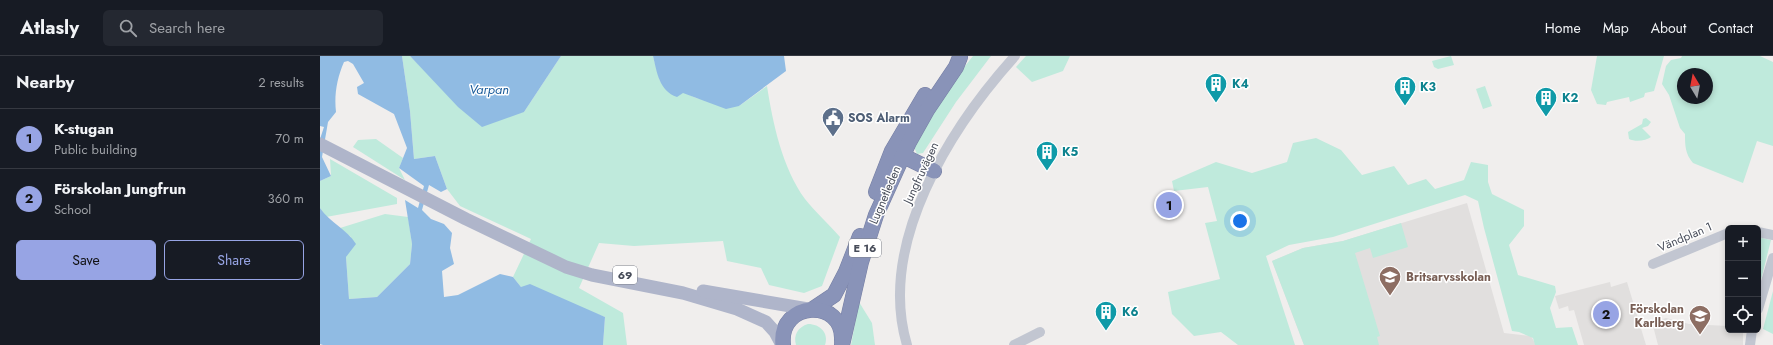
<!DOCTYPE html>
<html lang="en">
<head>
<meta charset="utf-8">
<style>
	:root { --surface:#171b24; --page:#242831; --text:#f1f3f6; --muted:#9ea1a6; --line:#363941; --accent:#97a4e4 }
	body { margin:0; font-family:Jost,sans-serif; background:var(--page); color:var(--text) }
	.controls { position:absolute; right:12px; bottom:12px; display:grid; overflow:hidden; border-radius:6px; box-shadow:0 2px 6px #0003 }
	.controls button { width:36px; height:36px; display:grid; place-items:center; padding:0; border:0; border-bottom:1px solid var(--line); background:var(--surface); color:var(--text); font:20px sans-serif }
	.compass { position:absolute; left:1357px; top:12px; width:36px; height:36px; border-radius:50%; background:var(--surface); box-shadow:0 2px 6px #0003; rotate:350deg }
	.you { position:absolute; left:920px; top:165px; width:14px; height:14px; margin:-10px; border:3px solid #fff; border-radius:50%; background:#1a73e8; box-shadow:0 0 0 6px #1a73e833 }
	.badge { display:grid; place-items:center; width:26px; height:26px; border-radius:50%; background:var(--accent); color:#111; font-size:13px; font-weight:700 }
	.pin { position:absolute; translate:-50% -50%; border:2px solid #fff; box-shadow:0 1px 4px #0006 }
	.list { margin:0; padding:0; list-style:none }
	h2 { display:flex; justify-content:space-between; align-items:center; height:52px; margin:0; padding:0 16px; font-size:17px }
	h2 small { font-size:13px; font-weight:400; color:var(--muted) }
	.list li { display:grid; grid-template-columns:26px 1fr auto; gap:12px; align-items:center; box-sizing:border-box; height:60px; padding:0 16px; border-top:1px solid var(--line) }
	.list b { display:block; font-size:15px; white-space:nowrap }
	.list p { margin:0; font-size:13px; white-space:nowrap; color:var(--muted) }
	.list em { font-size:13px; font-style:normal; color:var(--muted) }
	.actions { display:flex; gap:8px; padding:12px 16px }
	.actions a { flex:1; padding:9px 0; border:1px solid var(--accent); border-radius:6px; text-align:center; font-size:14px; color:var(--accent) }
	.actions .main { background:var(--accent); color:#111 }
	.icon { flex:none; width:22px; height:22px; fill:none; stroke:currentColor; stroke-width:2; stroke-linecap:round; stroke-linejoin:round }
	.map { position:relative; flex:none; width:1453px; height:289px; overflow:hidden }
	header { display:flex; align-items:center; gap:24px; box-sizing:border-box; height:56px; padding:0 20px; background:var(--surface); border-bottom:1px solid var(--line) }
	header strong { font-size:19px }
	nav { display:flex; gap:22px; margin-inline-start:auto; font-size:14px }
	.search { width:280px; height:36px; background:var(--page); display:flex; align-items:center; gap:10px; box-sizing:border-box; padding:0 14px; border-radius:6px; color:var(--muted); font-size:15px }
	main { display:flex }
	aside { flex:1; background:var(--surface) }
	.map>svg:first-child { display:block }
	.education { fill:#e1dfde }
	.green { fill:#bfeadc; fill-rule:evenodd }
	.water { fill:#90bbe3 }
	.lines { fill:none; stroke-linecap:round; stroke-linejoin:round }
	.highway-casing { stroke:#757ea3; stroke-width:16 }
	.minor { stroke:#c2c6d1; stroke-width:10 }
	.major { stroke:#afb5ca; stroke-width:13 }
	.highway { stroke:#8993b8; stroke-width:15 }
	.labels { text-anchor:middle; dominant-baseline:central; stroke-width:3; stroke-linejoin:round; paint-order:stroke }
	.shield { fill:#fff; stroke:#7e828b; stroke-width:1 }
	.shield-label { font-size:11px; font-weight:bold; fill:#474c59 }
	.culture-label { font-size:12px; font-weight:bold; fill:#0d838f; stroke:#fff; text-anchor:start }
	.service-label { font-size:12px; font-weight:bold; fill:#4e5e75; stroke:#fff; text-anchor:start }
	.street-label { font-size:12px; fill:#474c59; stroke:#fff }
	.education-label { font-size:12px; font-weight:bold; fill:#785e54; stroke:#fff; text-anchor:start }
	.water-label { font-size:13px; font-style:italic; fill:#195b9a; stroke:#fff }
</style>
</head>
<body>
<header>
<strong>Atlasly</strong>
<div class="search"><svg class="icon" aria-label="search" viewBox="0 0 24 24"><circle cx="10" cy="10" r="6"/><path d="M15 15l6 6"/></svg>Search here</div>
<nav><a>Home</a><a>Map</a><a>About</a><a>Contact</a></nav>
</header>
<main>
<aside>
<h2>Nearby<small>2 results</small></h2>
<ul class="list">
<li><span class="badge">1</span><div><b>K-stugan</b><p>Public building</p></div><em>70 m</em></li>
<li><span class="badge">2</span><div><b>Förskolan Jungfrun</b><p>School</p></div><em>360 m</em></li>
</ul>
<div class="actions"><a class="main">Save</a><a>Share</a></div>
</aside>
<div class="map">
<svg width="1453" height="289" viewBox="0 0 1453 289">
	<rect width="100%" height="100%" fill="#f0eeed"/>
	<g class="education">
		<path d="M1147,147L1184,277L1211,280L1216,289H984L952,205L983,192L1023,185Z"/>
		<path d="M1290,226L1291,231L1307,226L1326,289H1264L1254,254L1249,255L1248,250L1239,253L1235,240Z"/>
		<path d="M1346,262L1369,268L1408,270V274H1423V289H1338L1332,266Z"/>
	</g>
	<g class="green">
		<path d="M82,0H90L99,9L204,56L241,0H333L340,25L376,42L419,50L447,30C453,68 462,111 485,143C495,156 509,168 520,181L502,230L484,237L449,229L441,212L407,205L403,185L314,190L279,187L259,232L303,257L307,289H283L285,261L201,231L193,221L211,183L140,150L127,133L115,100L94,103L90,55Z"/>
		<path d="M653,0H671L636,46L603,97L597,98L594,91L623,38Z"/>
		<path d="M706,0H750L743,15L712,26L696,11Z"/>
		<path d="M1131,0L1134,9L1118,13L1114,11L1112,5Z"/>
		<path d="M1277,0H1344L1334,35L1325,37L1324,41L1310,46L1309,41L1287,46L1286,49L1277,48L1271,34Z"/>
		<path d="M1362,0H1440L1453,6V90L1437,85L1423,127L1373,107C1365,98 1365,89 1365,78L1360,72L1349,39L1342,28L1346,10L1351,4L1361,2ZM1363,18H1387V42H1363Z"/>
		<path d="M1165,30L1172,50L1163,53L1156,33Z"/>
		<path d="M1326,62L1331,66L1328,70L1322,72L1331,81C1326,85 1315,86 1309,83L1308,76L1322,68L1323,63Z"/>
		<path d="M996,82L1021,94L1042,119L1074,110L1088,129L1106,123L1115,133L1144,124L1151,106L1168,109V126L1172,138L1204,154V170L1189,189L1198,219L1235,230L1236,236L1230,252L1236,272L1252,271L1258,289H1215L1213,282L1199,276L1192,275L1164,172L1158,145L1145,139L1013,181L969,189L946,200L975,289H918L901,276L874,280L852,258L848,236L900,223L885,167L897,165L888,131L854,135L852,125L896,106L932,117L967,106L973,87Z"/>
		<path d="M56,83L83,102L79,112L85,124L33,91L38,84Z"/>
		<path d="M10,103L77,142V148L6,161L0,152V125L11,120Z"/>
		<path d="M65,158L88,161L92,188L90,208L57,241L29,243L26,201L31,181L20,172Z"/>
		<path d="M1081,167L1088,191L1053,202L1050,192L1035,197L1060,280L1057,281L1059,289H984L952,205L983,192L1023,185Z"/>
		<path d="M1438,181L1451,184L1438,236Z"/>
		<path d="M1453,235V278L1443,273Z"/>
		<path d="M539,246L552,267L555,289H531Z"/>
		<path d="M488,268C500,268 509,277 505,289H476C473,279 478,271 488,268Z"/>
	</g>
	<g class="water">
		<path d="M0,0H82L90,55L94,103L115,100L127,133L121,136L109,129L102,154L111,163L124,168L132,177L130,192L134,208L122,215L124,241L138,239L180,218L193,221L201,231L210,228L285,261L283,289H3L0,288V152C10,167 27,173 36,188L26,201L29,243L57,241L90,208L92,188L85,144L98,152L104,130L79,112L87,92L74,58L38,38L37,31L44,27L33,8L28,5L24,6C17,22 14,39 16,56L8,66L2,101L11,120L0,125V83L4,71L0,70Z"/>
		<path d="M90,0H241L204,56L162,71L138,51Z"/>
		<path d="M333,0H464L466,15L419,50L406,53L363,37L357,41C339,35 337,16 333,0Z"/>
	</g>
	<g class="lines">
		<g class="highway-casing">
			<g id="highway">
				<path d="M573,95L614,115"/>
				<path d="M556,136L572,95L605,39"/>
				<path d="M493,253L514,239L526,216L540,180"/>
				<path d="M463,289C458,244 524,242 522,284"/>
				<path d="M522,289L541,206L556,159L589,86L607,54L636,11L640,1"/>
			</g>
		</g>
		<g class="minor">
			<path d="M1438,176L1453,179"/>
			<path d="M1333,208L1408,177"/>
			<path d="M1438,253L1453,202"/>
			<path d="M587,289C557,188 630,72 695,0"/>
			<path d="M694,289L720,276"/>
			<path d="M1430,289L1432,274"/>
		</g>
		<g class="major">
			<path d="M0,88L146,163L246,211L272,219L363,237L417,253L446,266L455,276L462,289"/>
			<path d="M383,235L488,253"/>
		</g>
		<use href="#highway" class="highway"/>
	</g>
	<defs>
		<g id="building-pin" transform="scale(1.15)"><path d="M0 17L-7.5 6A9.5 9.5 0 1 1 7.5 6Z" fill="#0f9aa8" stroke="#fff"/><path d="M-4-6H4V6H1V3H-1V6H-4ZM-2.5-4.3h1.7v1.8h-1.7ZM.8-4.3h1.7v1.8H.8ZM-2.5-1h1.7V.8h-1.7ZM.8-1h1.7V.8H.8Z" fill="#fff"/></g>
		<g id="civic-pin" transform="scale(1.15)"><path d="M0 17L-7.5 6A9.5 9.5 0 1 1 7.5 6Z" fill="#5c6f8a" stroke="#fff"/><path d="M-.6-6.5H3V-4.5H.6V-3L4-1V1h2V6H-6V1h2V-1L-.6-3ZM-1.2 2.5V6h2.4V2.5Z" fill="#fff"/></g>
		<g id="school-pin" transform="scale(1.15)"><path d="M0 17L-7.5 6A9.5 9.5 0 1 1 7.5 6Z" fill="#8d6e63" stroke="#fff"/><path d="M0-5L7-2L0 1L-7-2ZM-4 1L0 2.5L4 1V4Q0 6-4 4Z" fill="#fff"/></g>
	</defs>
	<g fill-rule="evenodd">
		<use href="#building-pin" x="896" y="28"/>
		<use href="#building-pin" x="1085" y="31"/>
		<use href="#building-pin" x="1226" y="42"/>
		<use href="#civic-pin" x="513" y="62"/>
		<use href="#building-pin" x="727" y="96"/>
		<use href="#school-pin" x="1070" y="221"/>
		<use href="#building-pin" x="786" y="256"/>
		<use href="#school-pin" x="1380" y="260"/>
	</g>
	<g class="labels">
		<g class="shield">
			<rect x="529" y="183" width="32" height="18" rx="3"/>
			<rect x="293" y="210" width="24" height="18" rx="3"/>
		</g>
		<g class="shield-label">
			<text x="545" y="192">E 16</text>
			<text x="305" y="219">69</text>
		</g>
		<g class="culture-label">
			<text x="912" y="28">K4</text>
			<text x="1100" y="31">K3</text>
			<text x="1242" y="42">K2</text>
			<text x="742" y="96">K5</text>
			<text x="802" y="256">K6</text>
		</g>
		<g class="service-label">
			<text x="528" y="62">SOS Alarm</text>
		</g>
		<g class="street-label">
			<text transform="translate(601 117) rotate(-65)">Jungfruvägen</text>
			<text transform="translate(565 139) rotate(-67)">Lugnetleden</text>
			<text transform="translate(1365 181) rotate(-23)">Vändplan 1</text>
		</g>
		<g class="education-label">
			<text x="1086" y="221">Britsarvsskolan</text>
			<text x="1364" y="253" text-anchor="end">Förskolan<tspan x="1364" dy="14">Karlberg</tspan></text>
		</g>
		<g class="water-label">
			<text x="169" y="33">Varpan</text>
		</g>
	</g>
</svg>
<div class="controls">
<button>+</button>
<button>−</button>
<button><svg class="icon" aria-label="locate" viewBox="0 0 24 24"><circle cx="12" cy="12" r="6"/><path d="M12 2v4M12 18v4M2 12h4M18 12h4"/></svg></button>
</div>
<svg class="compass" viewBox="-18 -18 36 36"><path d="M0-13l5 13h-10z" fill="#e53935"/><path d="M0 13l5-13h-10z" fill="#9ea1a6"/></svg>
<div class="you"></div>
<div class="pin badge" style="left:849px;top:149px">1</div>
<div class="pin badge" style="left:1286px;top:258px">2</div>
</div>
</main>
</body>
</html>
